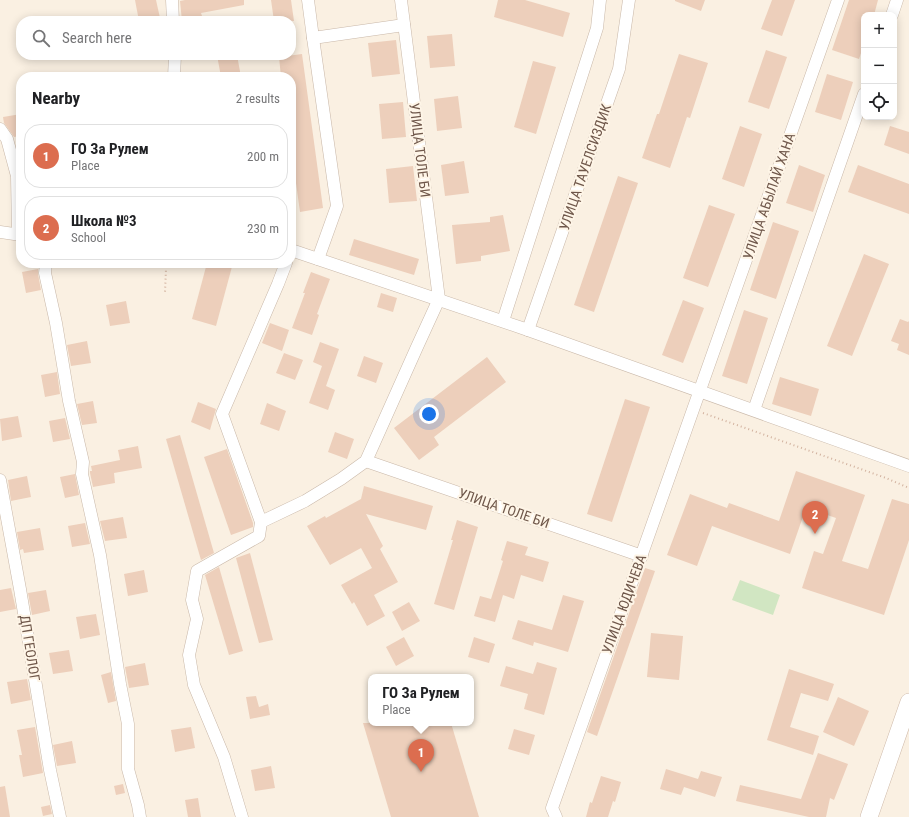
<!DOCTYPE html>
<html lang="en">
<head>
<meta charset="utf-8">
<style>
	:root { --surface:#fff; --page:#f6f6f6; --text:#202124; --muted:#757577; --line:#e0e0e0; --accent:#dc6d4f }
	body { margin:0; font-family:"Roboto Condensed",sans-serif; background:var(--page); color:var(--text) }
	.controls { position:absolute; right:12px; top:12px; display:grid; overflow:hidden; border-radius:8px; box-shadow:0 2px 10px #0003 }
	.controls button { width:36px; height:36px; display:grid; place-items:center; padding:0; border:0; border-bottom:1px solid var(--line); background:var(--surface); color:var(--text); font:20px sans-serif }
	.you { position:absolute; left:429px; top:414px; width:14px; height:14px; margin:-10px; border:3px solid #fff; border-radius:50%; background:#1a73e8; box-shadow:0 0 0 6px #1a73e833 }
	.badge { display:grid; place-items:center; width:26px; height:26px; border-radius:50%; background:var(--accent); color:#fff; font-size:13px; font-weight:700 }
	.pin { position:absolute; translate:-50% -33px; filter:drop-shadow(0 1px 2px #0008) }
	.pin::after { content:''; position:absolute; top:21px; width:14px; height:12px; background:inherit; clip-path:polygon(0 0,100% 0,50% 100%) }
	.popup { position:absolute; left:368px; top:674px; width:106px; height:52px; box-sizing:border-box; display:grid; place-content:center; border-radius:8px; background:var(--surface); filter:drop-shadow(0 1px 3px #0005); font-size:13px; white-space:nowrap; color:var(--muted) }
	.popup b { font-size:15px; color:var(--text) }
	.popup::after { content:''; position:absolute; left:50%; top:100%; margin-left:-8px; border:8px solid transparent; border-top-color:var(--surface) }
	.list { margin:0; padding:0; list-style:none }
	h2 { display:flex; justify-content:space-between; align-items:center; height:52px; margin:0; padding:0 16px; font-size:17px }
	h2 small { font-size:13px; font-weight:400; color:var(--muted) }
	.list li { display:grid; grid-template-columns:26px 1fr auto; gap:12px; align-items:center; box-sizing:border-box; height:64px; margin:0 8px 8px; padding:0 8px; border:1px solid var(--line); border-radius:16px }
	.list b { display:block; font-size:15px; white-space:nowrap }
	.list p { margin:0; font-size:13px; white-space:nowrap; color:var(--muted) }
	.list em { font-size:13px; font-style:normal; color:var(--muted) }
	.icon { flex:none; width:22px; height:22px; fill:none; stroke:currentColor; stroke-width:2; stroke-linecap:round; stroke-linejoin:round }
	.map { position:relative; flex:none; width:909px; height:817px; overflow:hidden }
	.search { position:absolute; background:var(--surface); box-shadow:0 2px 10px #0003; left:16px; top:16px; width:280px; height:44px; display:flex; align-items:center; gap:10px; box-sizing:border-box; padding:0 14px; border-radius:16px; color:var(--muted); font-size:15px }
	.panel { position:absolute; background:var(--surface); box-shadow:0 2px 10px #0003; left:16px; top:72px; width:280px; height:196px; border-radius:16px }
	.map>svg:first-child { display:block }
	.green { fill:#d1e6c2 }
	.building { fill:#edcfbb }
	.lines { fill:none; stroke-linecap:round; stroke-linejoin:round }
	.street-casing { stroke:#c9b8a9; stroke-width:13 }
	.secondary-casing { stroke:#cfbaaa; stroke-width:18 }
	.path { stroke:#d2b29f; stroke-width:2; stroke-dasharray:1 3; stroke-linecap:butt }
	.street { stroke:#fff; stroke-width:12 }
	.secondary { stroke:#fff; stroke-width:17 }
	.labels { text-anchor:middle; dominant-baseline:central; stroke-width:4; stroke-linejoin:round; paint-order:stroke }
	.street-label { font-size:14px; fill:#6f574a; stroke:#fef5e7 }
</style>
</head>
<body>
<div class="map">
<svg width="909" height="817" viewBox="0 0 909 817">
	<rect width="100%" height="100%" fill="#faf0e2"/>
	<path class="green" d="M740,580L780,595L773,615L732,600Z"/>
	<g class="building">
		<path d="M135,0H156L160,18L139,21Z"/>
		<path d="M185,0H244V5L201,13L203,19L182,21L180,1Z"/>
		<path d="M271,0H291L294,21H274Z"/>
		<path d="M498,0H525L570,13L563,37L494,17Z"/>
		<path d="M675,0H705L701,11L675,1Z"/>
		<path d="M772,0H795L782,36L761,29Z"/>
		<path d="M849,0H878L874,15H864V44L859,59L832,50Z"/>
		<path d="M452,34L455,66L430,68L427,36Z"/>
		<path d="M396,40L400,74L372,77L368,43Z"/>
		<path d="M766,50L787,57L769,109L748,102Z"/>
		<path d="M302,54L323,208L300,212L291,147V77H281L279,57Z"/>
		<path d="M679,54L708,63L690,118L687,117L670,168L642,158L657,114H659Z"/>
		<path d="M217,55H237L241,77H221Z"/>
		<path d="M533,61L556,67L536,134L514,127Z"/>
		<path d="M827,74L853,82L841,120L815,112Z"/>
		<path d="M458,96L462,128L437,131L434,99Z"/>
		<path d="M403,102L406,137L382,139L379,104Z"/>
		<path d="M21,114V136L14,137L4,123L3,117Z"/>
		<path d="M740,126L762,134L744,187L722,179Z"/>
		<path d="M890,126L909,132V154L884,145Z"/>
		<path d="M464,161L469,193L445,196L441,165Z"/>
		<path d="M799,165L825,175L813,212L786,203Z"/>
		<path d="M858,165L909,184V214L848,192Z"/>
		<path d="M413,166L417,201L389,203L386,169Z"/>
		<path d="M618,176L638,183L594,312L574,305Z"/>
		<path d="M709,205L735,214L708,287L683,278Z"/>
		<path d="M503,215L510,251L481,256V261L456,264L452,225L490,222V217Z"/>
		<path d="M773,222L799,231L776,299L750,290Z"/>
		<path d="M354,239L419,259L414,275L349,255Z"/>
		<path d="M864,254L889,264L852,356L827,346Z"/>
		<path d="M207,263H233L216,326L192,319Z"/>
		<path d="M38,269V274L41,290L26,293L22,272Z"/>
		<path d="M311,272L330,279L317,314L319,315L312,335L292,328L305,293H303Z"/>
		<path d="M381,293L397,298L393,312L377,307Z"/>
		<path d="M683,300L704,308L683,363L662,355Z"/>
		<path d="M126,301L130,323L110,326L106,305Z"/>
		<path d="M744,310L768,318L747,384L722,376Z"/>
		<path d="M900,319L908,322L909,321V355L897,350L899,344L891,341Z"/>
		<path d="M270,323L289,330L282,351L262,343Z"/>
		<path d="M87,341L91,363L71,366L67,345Z"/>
		<path d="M320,342L339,349L326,386L335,390L328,410L309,403L322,366L313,362Z"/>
		<path d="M284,353L303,360L295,380L276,373Z"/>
		<path d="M364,356L383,363L376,383L357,376Z"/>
		<path d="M487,357L506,382L434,437L439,445L419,460L394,428Z"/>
		<path d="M57,372L60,394L45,397L41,375Z"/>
		<path d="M780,377L819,389L811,416L772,404Z"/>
		<path d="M625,399L650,407L612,522L587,514Z"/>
		<path d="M93,401L97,423L82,425L77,404Z"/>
		<path d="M198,402L216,409L210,430L191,422Z"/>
		<path d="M267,403L286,411L279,431L260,424Z"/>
		<path d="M18,416L22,437L2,441L0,419Z"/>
		<path d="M65,418L70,439L53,442L49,421Z"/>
		<path d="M335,432L354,439L347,459L328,452Z"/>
		<path d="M180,435L214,553L201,560L166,439Z"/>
		<path d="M138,446L142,468L114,473L115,483L93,487L90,473V471H92L91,466L120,460L118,450Z"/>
		<path d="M227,449L253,523V527L231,535L204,457Z"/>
		<path d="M796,471L865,495L842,561L868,569L892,499L909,504V540L884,615L802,588L814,551L823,554L836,518L806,508L790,554L712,526L697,566L667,555L690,494L727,508L729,503L779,521Z"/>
		<path d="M75,474L79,495L65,498L60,477Z"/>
		<path d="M27,476L31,497L11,501L8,480Z"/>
		<path d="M364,486L433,506L426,530L366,514L383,546L380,549L398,582L374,595L385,616L367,626L354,602L352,604L341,585L372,568L361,548L330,565L307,526L325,516L326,518L361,499Z"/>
		<path d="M123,517L127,538L105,541L100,521Z"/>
		<path d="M457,520L478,527L454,610L434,604L453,540H451Z"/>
		<path d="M85,523L90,544L72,547L68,526Z"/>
		<path d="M40,528L44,550L24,553L23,549L20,550L17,532Z"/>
		<path d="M507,541L528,547L525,555L549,562L543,582L521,575L514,599L503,595L495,622L474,616L480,596L491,599L503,561L501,560Z"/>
		<path d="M250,553L273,640L259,643L236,558Z"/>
		<path d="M219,567L243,651L229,655L205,575Z"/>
		<path d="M645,568L655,571L597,736L587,732Z"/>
		<path d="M144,570L148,592L128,596L124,574Z"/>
		<path d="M11,588L16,609L0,612V590Z"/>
		<path d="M46,590L50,611L32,615L28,593Z"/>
		<path d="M563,595L584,601L568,652L534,642L533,646L512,639L518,620L552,630Z"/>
		<path d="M409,602L420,621L402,631L392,612Z"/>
		<path d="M96,614L100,635L80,639L76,617Z"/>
		<path d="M651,633L683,636L679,680L647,677Z"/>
		<path d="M404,637L414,656L396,666L386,647Z"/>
		<path d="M474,637L495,644L489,663L468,657Z"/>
		<path d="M69,650L73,671L53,674L49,653Z"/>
		<path d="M537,662L557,668L544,715L524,709L528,694L500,686L506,666L533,674Z"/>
		<path d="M145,663L149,685L129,688L125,667Z"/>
		<path d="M789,669L834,684L828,701L801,693L790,727L819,736L813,755L767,740Z"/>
		<path d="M111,672L116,701L108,703L101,675Z"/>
		<path d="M27,679L31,700L11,704L7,682Z"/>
		<path d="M256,696L259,707L268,704L270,715L250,719L246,697Z"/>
		<path d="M838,697L869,711L854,746L823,732Z"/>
		<path d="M363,723H451L479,817H391Z"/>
		<path d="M35,727L43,773L23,777L19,755H22L17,730Z"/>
		<path d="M191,727L195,748L175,752L171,730Z"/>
		<path d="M514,729L535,735L529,755L508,749Z"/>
		<path d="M72,741L76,763L57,766L53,745Z"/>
		<path d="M818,753L848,764L834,800L830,798L826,817H809L736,801L740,785L801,799Z"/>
		<path d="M271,766L275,788L255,791L251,770Z"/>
		<path d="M666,769L698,779L701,771L722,777L715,797L684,787L681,795L660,789Z"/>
		<path d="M601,776L621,782L615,802L613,801L608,817H586L590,802L592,803Z"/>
		<path d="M123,784L125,793L116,795L114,786Z"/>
		<path d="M5,786L10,817H0V787Z"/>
		<path d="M198,798L201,817H188L185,800Z"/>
		<path d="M50,805L52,814L43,816L41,807Z"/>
	</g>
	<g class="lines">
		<g class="street-casing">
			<g id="street">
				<path d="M172,0L173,21"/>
				<path d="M308,0L313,38L404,25"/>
				<path d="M892,15L897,0"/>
				<path d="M313,38L337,206L318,259"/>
				<path d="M174,77L175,55"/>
				<path d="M0,129L7,139L17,176L18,234"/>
				<path d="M0,232L21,235"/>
				<path d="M291,250L528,330L909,466"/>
				<path d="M46,263L45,273L56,323L69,401L83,462L82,474L100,555L120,684L128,724V769L138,805L140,817"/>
				<path d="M286,263L278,284L222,414L261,522L305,501L341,479L366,461L417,347L439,299L401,0"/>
				<path d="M503,321L597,28L600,0"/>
				<path d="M528,330L619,69L629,0"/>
				<path d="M754,410L864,94"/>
				<path d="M366,461L642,556"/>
				<path d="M0,480L20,589L50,770L60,817"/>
				<path d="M242,817L224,757L194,685L189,655L197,619L192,600L197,571L259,536L261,522"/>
				<path d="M556,817L552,808L838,0"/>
			</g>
		</g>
		<g class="secondary-casing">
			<path id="secondary" d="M869,817L909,702"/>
		</g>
		<g class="path">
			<path d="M164,263L166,269L165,292"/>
			<path d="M703,413L886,478L909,488"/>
		</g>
		<use href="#street" class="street"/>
		<use href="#secondary" class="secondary"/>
	</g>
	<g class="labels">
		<g class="street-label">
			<text transform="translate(420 150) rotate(83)">УЛИЦА ТОЛЕ БИ</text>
			<text transform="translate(585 167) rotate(-71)">УЛИЦА ТАУЕЛСИЗДИК</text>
			<text transform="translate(769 196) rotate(-71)">УЛИЦА АБЫЛАЙ ХАНА</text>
			<text transform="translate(504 508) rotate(19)">УЛИЦА ТОЛЕ БИ</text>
			<text transform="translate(624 604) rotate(-70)">УЛИЦА ЮДИЧЕВА</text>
			<text transform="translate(30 648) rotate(81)">ДП ГЕОЛОГ</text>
		</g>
	</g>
</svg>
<div class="controls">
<button>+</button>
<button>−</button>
<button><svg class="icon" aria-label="locate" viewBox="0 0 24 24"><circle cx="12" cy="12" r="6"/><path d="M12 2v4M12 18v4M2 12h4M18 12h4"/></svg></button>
</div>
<div class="you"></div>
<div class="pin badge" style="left:421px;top:772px">1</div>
<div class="popup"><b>ГО За Рулем</b>Place</div>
<div class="pin badge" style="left:815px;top:534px">2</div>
<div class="search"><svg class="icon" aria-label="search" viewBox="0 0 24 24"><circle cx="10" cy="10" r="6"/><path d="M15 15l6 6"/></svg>Search here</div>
<section class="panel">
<h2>Nearby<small>2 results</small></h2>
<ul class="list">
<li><span class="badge">1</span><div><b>ГО За Рулем</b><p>Place</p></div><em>200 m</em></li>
<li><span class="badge">2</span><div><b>Школа №3</b><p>School</p></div><em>230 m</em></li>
</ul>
</section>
</div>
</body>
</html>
